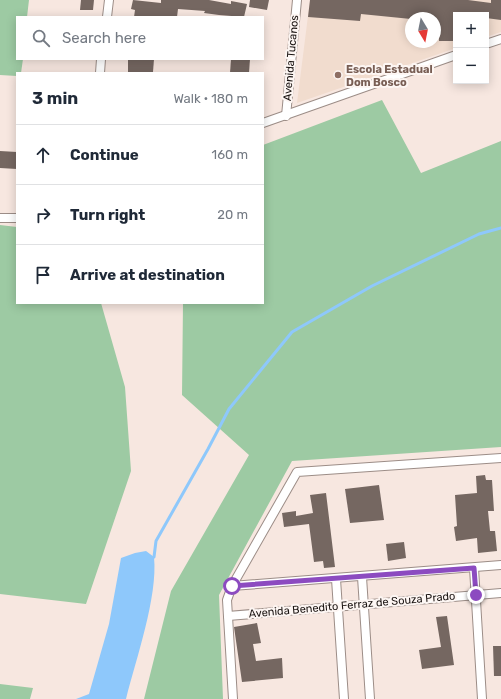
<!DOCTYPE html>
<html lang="en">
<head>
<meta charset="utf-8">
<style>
	:root { --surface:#fff; --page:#f6f6f7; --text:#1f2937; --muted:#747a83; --line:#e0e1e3 }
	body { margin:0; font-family:Rubik,sans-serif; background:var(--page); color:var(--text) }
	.controls { position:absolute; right:12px; top:12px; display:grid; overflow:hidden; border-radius:0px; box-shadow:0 2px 10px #0003 }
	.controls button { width:36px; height:36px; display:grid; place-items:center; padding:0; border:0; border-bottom:1px solid var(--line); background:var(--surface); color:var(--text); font:20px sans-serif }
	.compass { position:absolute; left:405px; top:12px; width:36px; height:36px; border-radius:50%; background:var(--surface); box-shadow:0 2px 10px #0003; rotate:170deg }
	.stop { position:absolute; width:12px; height:12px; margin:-9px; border:3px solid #8c4bc0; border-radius:50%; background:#fff }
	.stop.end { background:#8c4bc0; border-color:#fff; box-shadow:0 1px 4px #0008 }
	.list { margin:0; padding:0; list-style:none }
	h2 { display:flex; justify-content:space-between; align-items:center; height:52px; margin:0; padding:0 16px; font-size:17px }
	h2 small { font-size:13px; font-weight:400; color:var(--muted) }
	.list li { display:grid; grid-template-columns:26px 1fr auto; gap:12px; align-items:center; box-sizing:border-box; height:60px; padding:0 16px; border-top:1px solid var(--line) }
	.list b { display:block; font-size:15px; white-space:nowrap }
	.list em { font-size:13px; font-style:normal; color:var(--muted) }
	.icon { flex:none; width:22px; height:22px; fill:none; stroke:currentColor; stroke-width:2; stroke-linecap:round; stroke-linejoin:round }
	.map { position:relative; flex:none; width:501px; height:699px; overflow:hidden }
	.search { position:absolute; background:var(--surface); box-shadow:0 2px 10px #0003; left:16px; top:16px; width:248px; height:44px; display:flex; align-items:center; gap:10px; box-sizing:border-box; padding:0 14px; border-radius:0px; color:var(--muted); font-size:15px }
	.panel { position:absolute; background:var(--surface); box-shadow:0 2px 10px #0003; left:16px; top:72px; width:248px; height:232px; border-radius:0px }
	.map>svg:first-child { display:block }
	.education { fill:#f1dcce; fill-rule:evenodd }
	.green { fill:#9dcaa3 }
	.water { fill:#8ec8fb }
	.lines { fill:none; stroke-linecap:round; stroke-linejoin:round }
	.stream { stroke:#8ec8fb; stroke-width:3 }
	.building { fill:#756761 }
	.minor-casing { stroke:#9c8d87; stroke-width:10 }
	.minor { stroke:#fff; stroke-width:8 }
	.route { stroke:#8c4bc0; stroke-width:5 }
	.education-dot { fill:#8d6e63; stroke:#fdf6f3; stroke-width:1.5 }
	.labels { text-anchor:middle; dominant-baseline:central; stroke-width:4; stroke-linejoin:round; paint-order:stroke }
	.street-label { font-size:11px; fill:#181210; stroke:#fdf6f3 }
	.education-label { font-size:11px; font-weight:bold; fill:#785e54; stroke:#fdf6f3; text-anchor:start }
</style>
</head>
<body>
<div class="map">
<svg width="501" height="699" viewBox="0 0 501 699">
	<rect width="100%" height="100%" fill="#f7e7e0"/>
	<path class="education" d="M310,0H501V32L486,37V15H456V48L297,103ZM411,18H435V42H411Z"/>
	<g class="green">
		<path d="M0,0H29L27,17H17V59H23L21,73H17V76L0,75Z"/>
		<path d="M382,100L421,173L501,141V447L292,461L219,595L223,699H144L171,591L249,455L182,395L183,303H263V145Z"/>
		<path d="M0,225L17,227V303H101L125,387L131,471L86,604L0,594Z"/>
		<path d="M0,684L33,688L30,699H0Z"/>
	</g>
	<path class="water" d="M146,551L154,557C158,597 136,659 126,699H76L89,694L109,624L121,558L135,553Z"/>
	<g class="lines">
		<path class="stream" d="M154,557L156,541L208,449L229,409L292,332L372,286L479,234L501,228"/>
	</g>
	<g class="building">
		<path d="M81,0H94L93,10H80Z"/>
		<path d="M133,0L161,3V0H209L231,4V1L247,4L244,17L219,15L204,13L205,11L178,9L177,17H134L135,10L131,9Z"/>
		<path d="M250,0H269L267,10L249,7Z"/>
		<path d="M310,0H468L491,3V0H501V20L486,18V15H456V41H439V22H435V18L411,19L361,14L360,21L308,17Z"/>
		<path d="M128,59H154L153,72H128Z"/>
		<path d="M231,59H250L249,73H230Z"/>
		<path d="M0,151L17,152V169L0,168Z"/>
		<path d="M485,475L486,480H492L494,511H488L490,531H495L497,551L478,553L477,538L456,541L454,527L457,526L455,495L477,493L476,476Z"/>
		<path d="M379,485L384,520L350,523L345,489Z"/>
		<path d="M326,493L335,567L324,568L323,561L314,562L309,524L284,527L282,513L296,511V516L313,513L310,495Z"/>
		<path d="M404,542L406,558L388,561L386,544Z"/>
		<path d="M447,616L454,665L422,669L419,650L441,647L436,617Z"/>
		<path d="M257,623L261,643L253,644L256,661L282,658L283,678L242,682L234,627Z"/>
		<path d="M493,646H501V676H494Z"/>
	</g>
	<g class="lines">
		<g class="minor-casing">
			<g id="minor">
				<path d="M107,17L109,0"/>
				<path d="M486,44L501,39"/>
				<path d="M100,73L101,59"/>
				<path d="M286,116L297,0"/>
				<path d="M263,123L456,55"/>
				<path d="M0,218H17"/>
				<path d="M474,568L482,699"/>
				<path d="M362,577L370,699"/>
				<path d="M336,579L344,699"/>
				<path d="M232,586L501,565"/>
				<path d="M228,616L501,593"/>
				<path d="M233,699L227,600L232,586L297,472L501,458"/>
			</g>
		</g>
		<use href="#minor" class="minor"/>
	</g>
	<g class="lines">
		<path class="route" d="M232,586L474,568L476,595"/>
	</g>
	<circle class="education-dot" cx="338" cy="75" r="4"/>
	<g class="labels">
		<g class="street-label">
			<text transform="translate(291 58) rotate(-85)">Avenida Tucanos</text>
			<text transform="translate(352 605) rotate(-5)">Avenida Benedito Ferraz de Souza Prado</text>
		</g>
		<g class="education-label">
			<text x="346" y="69">Escola Estadual<tspan x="346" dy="13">Dom Bosco</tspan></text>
		</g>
	</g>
</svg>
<div class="controls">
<button>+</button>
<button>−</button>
</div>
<svg class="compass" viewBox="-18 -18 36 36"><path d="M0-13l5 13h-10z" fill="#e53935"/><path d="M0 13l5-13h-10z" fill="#747a83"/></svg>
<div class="stop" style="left:232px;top:586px"></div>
<div class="stop end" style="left:476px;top:595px"></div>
<div class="search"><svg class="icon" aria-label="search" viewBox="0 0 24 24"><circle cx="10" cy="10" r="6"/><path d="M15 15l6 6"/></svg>Search here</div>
<section class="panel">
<h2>3 min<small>Walk · 180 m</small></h2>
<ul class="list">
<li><svg class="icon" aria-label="ahead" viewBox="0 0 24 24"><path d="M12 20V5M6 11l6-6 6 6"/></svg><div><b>Continue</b></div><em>160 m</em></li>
<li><svg class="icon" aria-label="right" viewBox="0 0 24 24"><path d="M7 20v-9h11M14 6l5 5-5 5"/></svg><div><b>Turn right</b></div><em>20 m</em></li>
<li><svg class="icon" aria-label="arrive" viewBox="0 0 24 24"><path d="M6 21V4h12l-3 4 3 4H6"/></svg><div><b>Arrive at destination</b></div></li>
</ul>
</section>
</div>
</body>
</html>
